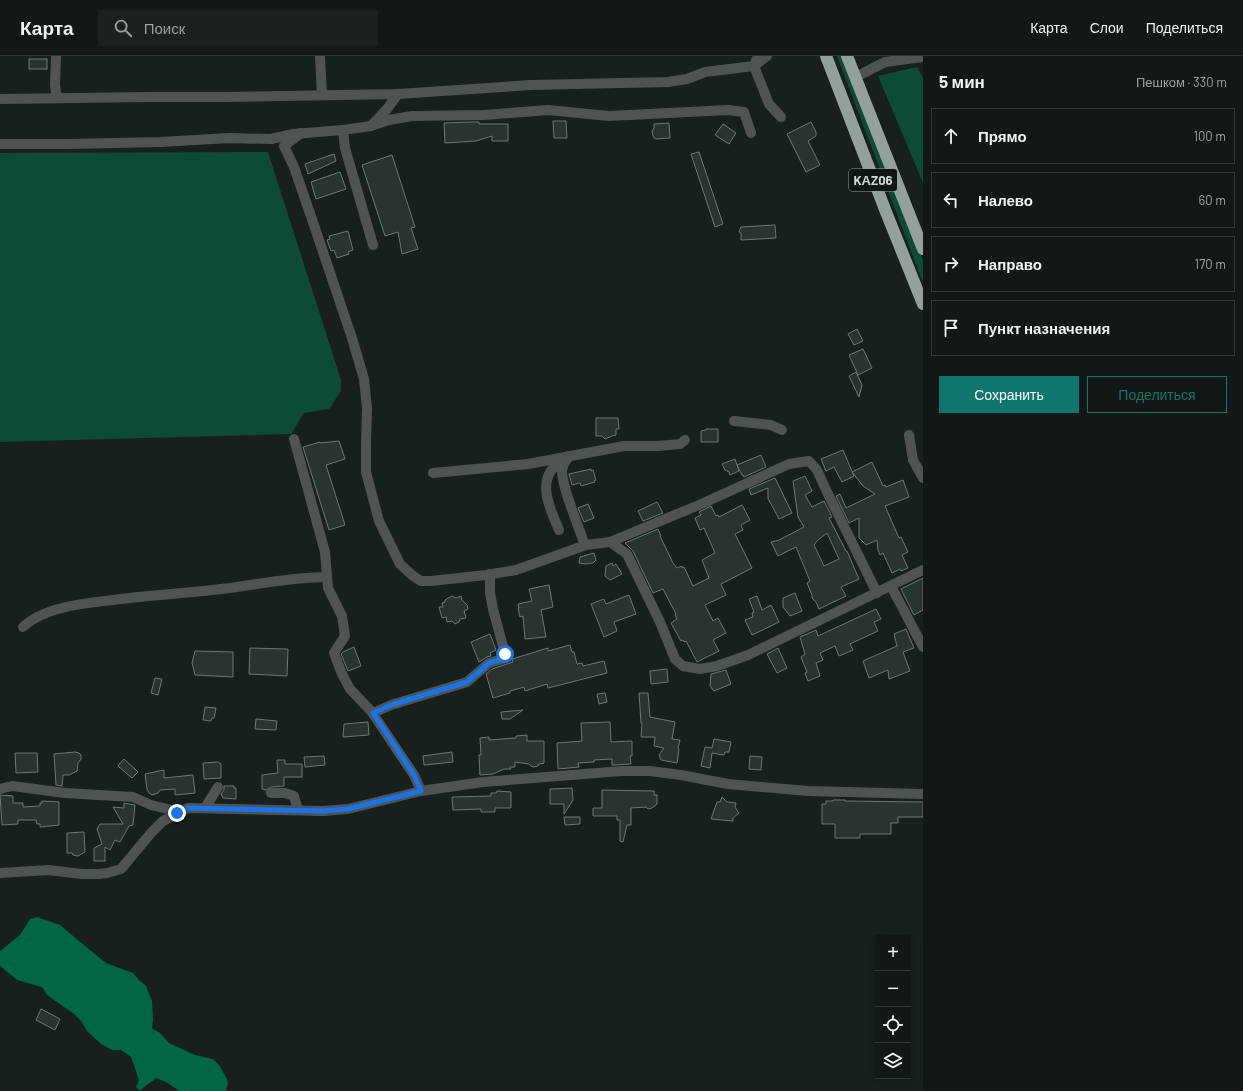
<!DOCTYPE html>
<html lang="ru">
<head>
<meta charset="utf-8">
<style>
	:root { --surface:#111815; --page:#1a211e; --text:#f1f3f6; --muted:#9ca0a0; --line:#303734; --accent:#0f766e }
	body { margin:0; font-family:Barlow,sans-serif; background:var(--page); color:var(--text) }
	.controls { position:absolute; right:12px; bottom:12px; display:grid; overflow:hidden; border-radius:0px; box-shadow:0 2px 10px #0003 }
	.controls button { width:36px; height:36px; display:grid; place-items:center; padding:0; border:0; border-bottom:1px solid var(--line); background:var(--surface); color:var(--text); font:20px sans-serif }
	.stop { position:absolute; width:12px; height:12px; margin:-9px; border:3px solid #1a73e8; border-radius:50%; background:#fff }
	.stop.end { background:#1a73e8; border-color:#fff; box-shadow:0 1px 4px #0008 }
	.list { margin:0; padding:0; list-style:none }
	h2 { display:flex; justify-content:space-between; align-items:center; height:52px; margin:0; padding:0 16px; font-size:17px }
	h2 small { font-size:13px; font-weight:400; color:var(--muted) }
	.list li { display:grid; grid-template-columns:26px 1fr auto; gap:12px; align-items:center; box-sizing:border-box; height:56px; margin:0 8px 8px; padding:0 8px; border:1px solid var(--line); border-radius:0px }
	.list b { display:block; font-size:15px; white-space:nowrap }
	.list em { font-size:13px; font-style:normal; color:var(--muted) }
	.actions { display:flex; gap:8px; padding:12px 16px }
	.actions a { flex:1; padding:9px 0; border:1px solid var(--accent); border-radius:0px; text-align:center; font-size:14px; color:var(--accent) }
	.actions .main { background:var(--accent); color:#fff }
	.icon { flex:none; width:22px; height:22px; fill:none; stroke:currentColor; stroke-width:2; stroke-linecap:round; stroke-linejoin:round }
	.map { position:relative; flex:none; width:923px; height:1035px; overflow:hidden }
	header { display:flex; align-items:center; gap:24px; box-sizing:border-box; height:56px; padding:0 20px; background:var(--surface); border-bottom:1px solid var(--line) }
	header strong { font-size:19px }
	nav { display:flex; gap:22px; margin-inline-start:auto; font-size:14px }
	.search { width:280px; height:36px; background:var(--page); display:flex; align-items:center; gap:10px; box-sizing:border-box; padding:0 14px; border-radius:0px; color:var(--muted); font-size:15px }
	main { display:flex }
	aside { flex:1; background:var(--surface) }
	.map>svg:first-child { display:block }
	.green { fill:#0e4b34 }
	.water { fill:#006646 }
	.building { fill:#2a342f; stroke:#6d7872; fill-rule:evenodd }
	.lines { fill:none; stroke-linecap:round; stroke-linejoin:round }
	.minor { stroke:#4f5452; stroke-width:10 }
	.highway { stroke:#94a09a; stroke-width:12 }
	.route { stroke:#1a73e8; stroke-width:5 }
	.labels { text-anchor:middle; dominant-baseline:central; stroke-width:4; stroke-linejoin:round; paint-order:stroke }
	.shield { fill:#0e1713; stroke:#969d99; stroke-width:1 }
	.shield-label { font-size:13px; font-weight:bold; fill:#d0d6d3 }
</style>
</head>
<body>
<header>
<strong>Карта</strong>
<div class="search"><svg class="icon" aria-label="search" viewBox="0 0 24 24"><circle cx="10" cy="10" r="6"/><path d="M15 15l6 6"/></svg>Поиск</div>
<nav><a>Карта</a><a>Слои</a><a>Поделиться</a></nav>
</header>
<main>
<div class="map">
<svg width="923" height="1035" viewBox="0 0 923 1035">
	<rect width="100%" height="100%" fill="#17201c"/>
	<g class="green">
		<path d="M837,0H843L923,204V227Z"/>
		<path d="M917,11L923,22V127L878,20Z"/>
		<path d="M268,96L341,324V335L329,353L304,357L291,378L0,386V97Z"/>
	</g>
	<path class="water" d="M37,861L60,869L91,895L106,907L133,917L139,924L146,930L152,945L153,964L152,972L160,977L169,987L195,999L213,1003L219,1009L227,1023L228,1028L226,1035H179L166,1026L156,1022C151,1027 145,1029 140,1035L136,1031L139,1024L131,1001L121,994H112L101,988L87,975L82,966L74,958L47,939L42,931L17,924L0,910V895L20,879L30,863Z"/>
	<g class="building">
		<rect x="29" y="3" width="18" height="10"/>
		<path d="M553,65H566L567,82H554Z"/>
		<path d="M470,66H479V68H508V85H492V80L476,85L445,87L444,67Z"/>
		<path d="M811,66L816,76V80L808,85L820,109L806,116L787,78Z"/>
		<path d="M669,67L670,82L655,83L653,80L652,75L654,72V68Z"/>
		<path d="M723,68L736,77L729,88L715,79Z"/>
		<path d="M699,96L723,168L715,171L691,98Z"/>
		<path d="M334,98L336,105L308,118L305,108Z"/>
		<path d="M392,99L415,171L411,172L418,193L402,198L398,176L385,180L362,109Z"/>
		<path d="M340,116L346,133L316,143L311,126Z"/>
		<path d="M775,169L776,182L741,184V177L739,176L741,171Z"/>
		<path d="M348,175L353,194L348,196L349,198L337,202L334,194L331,195L327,184L330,183L329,180Z"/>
		<path d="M857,273L863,285L854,289L848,278Z"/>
		<path d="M863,293L872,312L858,319L849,299Z"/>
		<path d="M856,316L862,329L859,341L849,320Z"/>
		<path d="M596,362H618L619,373H616V379L612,380L605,383L602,380H596Z"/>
		<path d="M706,373H718V386H701V375L706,374Z"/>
		<path d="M339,385L345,403L326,409L345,469L329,474L303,391L320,386V387Z"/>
		<path d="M843,394L854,420L842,426L834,411L826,415L821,403Z"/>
		<path d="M761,399L766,411L744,421L743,419H742L737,409Z"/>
		<path d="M735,403L739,415L730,419L729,416L725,414L722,408Z"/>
		<path d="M872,406L883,430L885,429L886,431L903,424L909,441L885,450L899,482L901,481L908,496L902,499L908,512L901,515L900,513L892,517L883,497L880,499L878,494L877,484L866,489L859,482V462L849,467L836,440L840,438L846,452L875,438L863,430L852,416Z"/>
		<path d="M591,413V415L593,414L596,424L594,425L595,426L581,430L580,427L572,429L569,418Z"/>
		<path d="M805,420L812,435L805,439L812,451L824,445L832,461L829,462L846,495H847L859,523L841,531L846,540L819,553L816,546L812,542V539L807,527L810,525L796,491L778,500L771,486L779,484L804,471L798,461L793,425ZM827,477L839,503L824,510L814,489L817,485Z"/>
		<path d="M775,422L792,457L779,463L771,448L768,443V432L751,439L749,433Z"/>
		<path d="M657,446L663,457L643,465L638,455Z"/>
		<path d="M588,448L594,462L584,466L578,452Z"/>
		<path d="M742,449L750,464L741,469L743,474L735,478L752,512L721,528L726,539L705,549L713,565L718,562L726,577L713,584L719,595L697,606L686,585L684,586L683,584L681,585L671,567L677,563L675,559L676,558L663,533L653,537L633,495L625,487L658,473L661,480H660L673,507L677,512L682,510V512L684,511L693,530L709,522L702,504L715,497L704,472L700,474L695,462L701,459L699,456L711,450L716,460L718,459L719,461Z"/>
		<path d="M594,497L596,504L593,507L585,508L579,507L580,501Z"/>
		<path d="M612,507L613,510L616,508L622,518L610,524L605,520L606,510Z"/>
		<path d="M923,522V554L914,559L901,533Z"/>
		<path d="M549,529L553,551L541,554L546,581L525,583L523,560L520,561L518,552H519L518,548L532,545L529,533Z"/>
		<path d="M795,537L802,555L790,560L783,551V542Z"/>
		<path d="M629,539L636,558L614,566L617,575L604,581L591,548L604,543L606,548Z"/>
		<path d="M452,540L456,542L461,540L462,544L467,549L468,553L464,555L466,562L460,563L459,566L455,568L452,565L447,566L446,561L442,562L439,551H443L442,547L445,546V544Z"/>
		<path d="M757,540L762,554L771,549L779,566L752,579L745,564L753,561L752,557L754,556L749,543Z"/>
		<path d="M876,553L881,563L874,566L878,575L850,588L853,594L839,600L835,590L820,597L823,604L816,607L820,620L808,625L805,617L807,616L801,601L805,598L800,581L816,574L818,580Z"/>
		<path d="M906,573L914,592L903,596L910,615L889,623L888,614L869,622L863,605L897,590L894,578Z"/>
		<path d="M490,578L496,594L490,597L491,600L487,601L479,606L471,586Z"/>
		<path d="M570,589L572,596H574L577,608L582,607L583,610L604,605L607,617L548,632L547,628L525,635L524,631L510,635V637L493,642L486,618L492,613L513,606L512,603L548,592V595Z"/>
		<path d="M354,591L361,610L348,615L341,598L343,596Z"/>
		<path d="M250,592L288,593L287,620L249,618Z"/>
		<path d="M778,592L787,612L777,617L767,598Z"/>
		<path d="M195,595L233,596V621L195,619L192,607Z"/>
		<path d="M667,613L668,626L651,628L650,615Z"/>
		<path d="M726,614L731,628L714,635L710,630L711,618Z"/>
		<path d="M155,622L162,623L158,639L151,637Z"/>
		<path d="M605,637L607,646L599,648L597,638Z"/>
		<path d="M639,637H648L650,661L675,666L672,683L680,684L678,692L679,693L677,707L661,704L659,699L664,692L654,690L655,681H641L642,667H641Z"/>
		<path d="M205,651L216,652L214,662H212L211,665L203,664Z"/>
		<path d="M523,654L510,663H502L501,656Z"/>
		<path d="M256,663L277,665L276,674L255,673Z"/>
		<path d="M368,666L369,679L343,681L344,668Z"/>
		<path d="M610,666L611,686L632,685V700H630L631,708L612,709V703L594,704V706L578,707L579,711L558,713L557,687L582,685L581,667Z"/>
		<path d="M527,679V685H544V707L539,708L538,710L533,711L531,710L529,708L515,706V711H510L511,713H504L493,718L480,719L479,699H481L480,682L489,681V684L516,682V680Z"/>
		<path d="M714,683L731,686L729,696H725L724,699L712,697L710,712L701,710L705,691L712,692Z"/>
		<path d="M75,696L79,697L81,699V703L78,707L77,715L69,719H63L62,730L56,729L54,698Z"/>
		<path d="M452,696L453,706L424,709L423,700Z"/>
		<path d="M15,697H37L38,716L16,717Z"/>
		<path d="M324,700L325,709L305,711L304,701Z"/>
		<path d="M750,700L762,701L761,714L749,713Z"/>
		<path d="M124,703L138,716L132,722L118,710Z"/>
		<path d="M277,704H285V708H302V721H284V730L271,731L266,734L262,733V719L278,717Z"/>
		<path d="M218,706L221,708V722L204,723L203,707Z"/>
		<path d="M164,714V722L193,719L195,737L175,739V733L160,734L158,737L152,739L149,737L147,733L145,718Z"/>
		<path d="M224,730H234V732H236V743L223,742L221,738L224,734Z"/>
		<path d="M572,732L573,744L564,758V748H550V733Z"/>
		<path d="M602,734L654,735V739H657V748L652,752L648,753L646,751L631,752V769H627L623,786L620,785V764H617V760H593V752H602Z"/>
		<path d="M497,735L511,736V752H495V756H481V753L453,754L452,741L491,740V737H496Z"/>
		<path d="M0,739L13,740V747H23V751L40,750V747H42V745L59,746V769L40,771V768H37L36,764H18V768L2,769Z"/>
		<path d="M722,741L727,746L736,747L735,751L739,757L733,762V765L711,763L717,746H720Z"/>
		<path d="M833,744H845V745L923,746V761H898V767H891V778H860V782H835V768H822V748H826V745H833Z"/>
		<path d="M124,747L135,749L133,769L129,770L120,786L115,784L110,794L105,791V805H94V792L102,788L97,773L100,768H123L113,751L124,752Z"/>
		<path d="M564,761H580V768L565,769Z"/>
		<path d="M84,776L85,796L78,800L73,799L72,797H67V777Z"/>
		<path d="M41,953L60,963L55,974L36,964Z"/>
	</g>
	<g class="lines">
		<g class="minor">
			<path d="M56,0L55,29L57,42"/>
			<path d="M320,0L322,39"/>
			<path d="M756,4L754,10L769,48L781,61"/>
			<path d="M856,21L885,6L923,1"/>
			<path d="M0,43L149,41H225L398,38L531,29L668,26L687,23L705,16L754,10L767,0"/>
			<path d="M372,69L387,53L398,38"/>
			<path d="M343,74L345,92L373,189"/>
			<path d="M301,77L284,90L294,111L315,172L352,282L364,323L367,352L366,388V416L379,465L400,508L413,520L421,525H431L486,519L516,514L586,489L610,486L699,449L789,408L809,405L817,414L827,436L877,537"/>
			<path d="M0,88H68L161,86L229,82L271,83L293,78L343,74L371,70L389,64L412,60L484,59L548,54L609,60L728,54L744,56L751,77"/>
			<path d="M734,365L771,369L782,374"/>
			<path d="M909,379L913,404L923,422"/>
			<path d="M294,383L325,496L328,532L342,560L345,580L334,597L342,618L350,633L371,655L414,719L421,735"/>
			<path d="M569,400C566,404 563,409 562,414C561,428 578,469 583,484"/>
			<path d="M433,417L528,408L624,390H658L680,388L685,384"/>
			<path d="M559,474C548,448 534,420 565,402"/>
			<path d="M610,486L627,498L660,566L675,603L683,610L700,613L717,610L748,599L923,514"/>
			<path d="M891,530L923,591"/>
			<path d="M23,571C46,549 91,547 121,543C154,539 188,537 221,533C256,529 291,521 327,521"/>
			<path d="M373,657L391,649L467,626L489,607L503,603L505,598L493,553L490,537V518"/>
			<path d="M0,733L12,730L65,737L133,741L151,749L168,753L177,757"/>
			<path d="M271,737H285L294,740L298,754"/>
			<path d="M205,752L218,731"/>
			<path d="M0,817L48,814L82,818H99L107,817L121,813L151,777L163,765L188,752L323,755L348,753L421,735L483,726L622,715H650L681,719L728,728L808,735L923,738"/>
		</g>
		<g class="highway">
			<path d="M826,0L886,156L923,248"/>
			<path d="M847,0L923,193"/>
		</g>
	</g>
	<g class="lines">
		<path class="route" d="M177,757L188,752L323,755L348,753L421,735L414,719L373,657L391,649L467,626L489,607L503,603L505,598"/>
	</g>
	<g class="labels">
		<rect class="shield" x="849" y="113" width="48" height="22" rx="3"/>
		<g class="shield-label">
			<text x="873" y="124">KАZ06</text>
		</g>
	</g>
</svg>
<div class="controls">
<button>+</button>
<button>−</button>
<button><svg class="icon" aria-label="locate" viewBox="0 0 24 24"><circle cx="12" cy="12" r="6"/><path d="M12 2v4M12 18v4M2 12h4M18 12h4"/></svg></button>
<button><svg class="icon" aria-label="layers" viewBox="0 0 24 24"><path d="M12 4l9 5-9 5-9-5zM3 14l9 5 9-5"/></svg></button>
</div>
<div class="stop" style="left:505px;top:598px"></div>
<div class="stop end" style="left:177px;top:757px"></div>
</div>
<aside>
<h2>5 мин<small>Пешком · 330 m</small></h2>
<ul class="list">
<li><svg class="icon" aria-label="ahead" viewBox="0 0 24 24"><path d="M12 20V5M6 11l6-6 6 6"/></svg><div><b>Прямо</b></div><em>100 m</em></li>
<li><svg class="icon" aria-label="left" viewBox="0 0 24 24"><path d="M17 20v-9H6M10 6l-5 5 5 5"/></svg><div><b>Налево</b></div><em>60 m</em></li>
<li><svg class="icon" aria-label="right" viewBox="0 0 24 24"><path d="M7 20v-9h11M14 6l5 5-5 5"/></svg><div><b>Направо</b></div><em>170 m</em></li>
<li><svg class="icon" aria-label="arrive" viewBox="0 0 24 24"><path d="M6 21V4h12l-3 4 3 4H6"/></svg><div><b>Пункт назначения</b></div></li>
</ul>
<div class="actions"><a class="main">Сохранить</a><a>Поделиться</a></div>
</aside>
</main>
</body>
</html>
